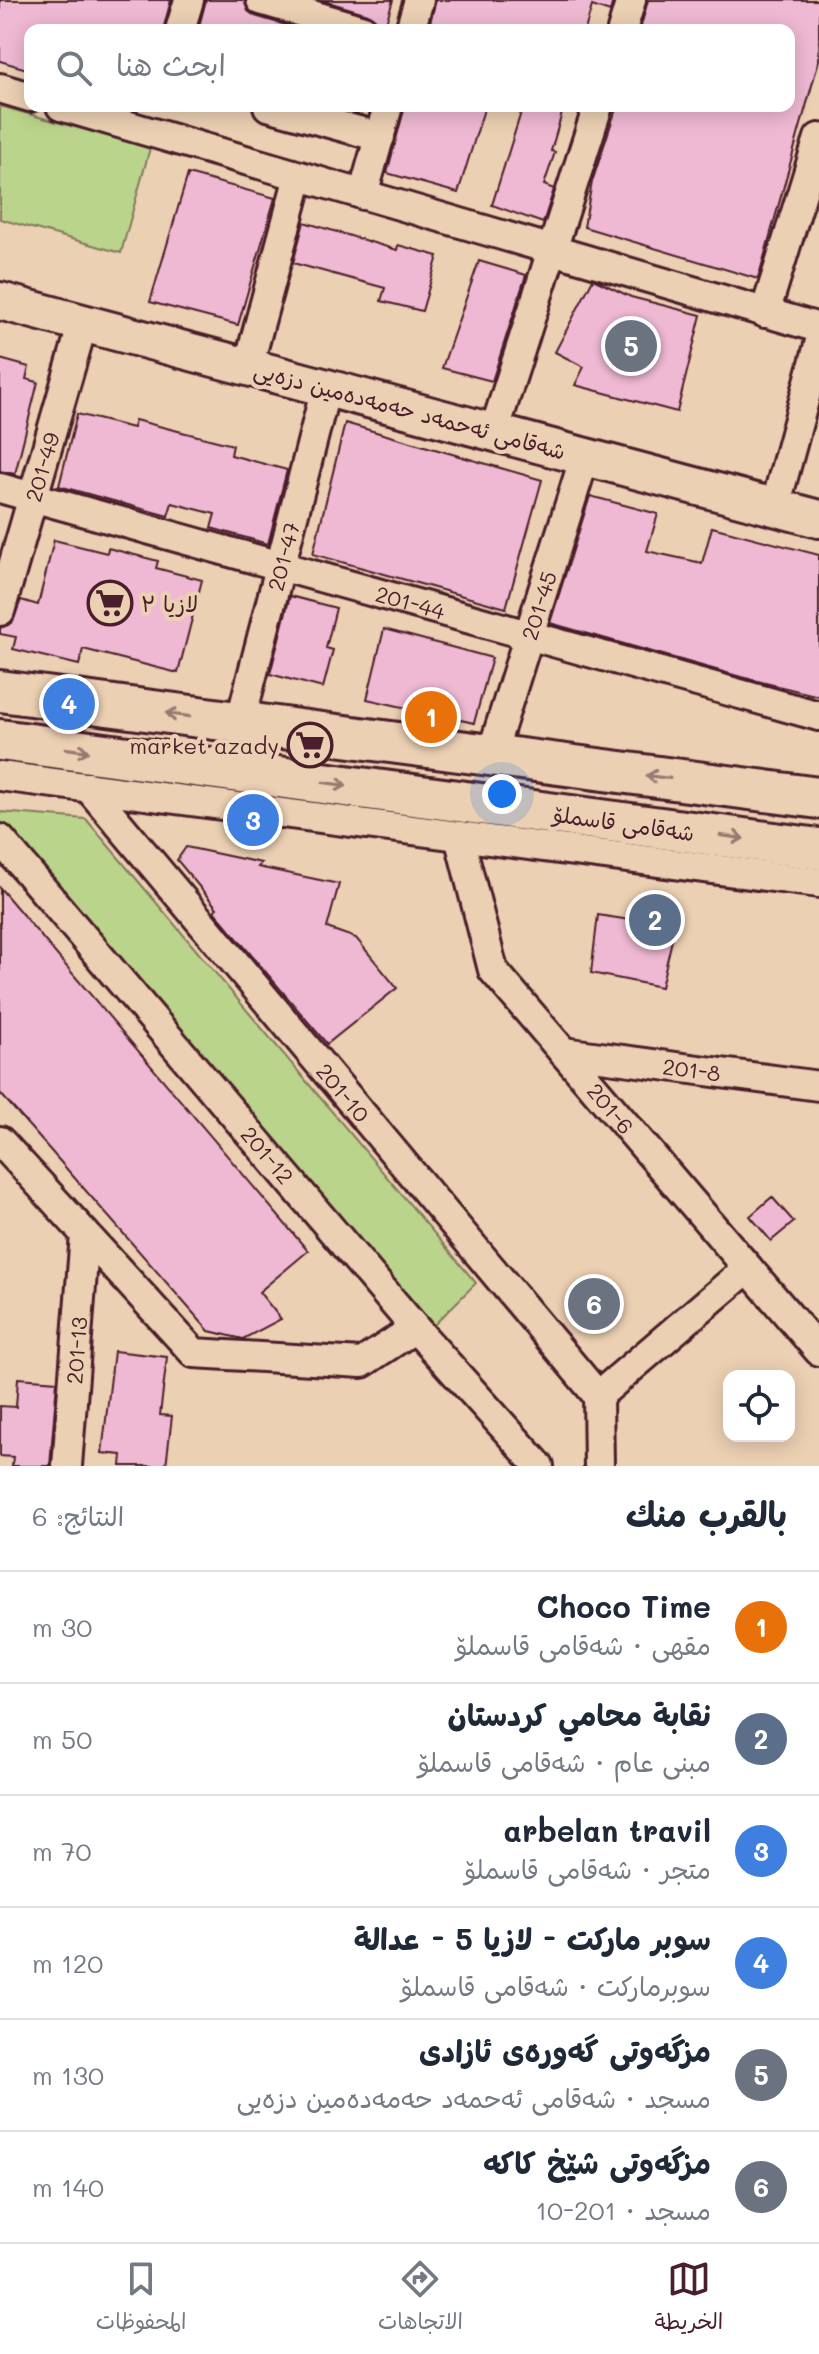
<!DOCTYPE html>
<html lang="ar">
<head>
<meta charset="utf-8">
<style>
	:root { --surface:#fff; --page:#f6f6f7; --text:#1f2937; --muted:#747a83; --line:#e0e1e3; --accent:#4a1f2b }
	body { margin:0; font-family:Mali,"Playpen Sans Arabic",sans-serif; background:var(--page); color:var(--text); direction:rtl }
	.controls { position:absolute; right:24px; bottom:24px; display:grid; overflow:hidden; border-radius:16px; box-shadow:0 4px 20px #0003 }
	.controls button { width:72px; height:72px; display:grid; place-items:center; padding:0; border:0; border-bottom:2px solid var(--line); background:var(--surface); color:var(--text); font:40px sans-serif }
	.you { position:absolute; left:502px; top:794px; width:28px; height:28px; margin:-20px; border:6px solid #fff; border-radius:50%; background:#1a73e8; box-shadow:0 0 0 12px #1a73e833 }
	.badge { display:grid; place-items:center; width:52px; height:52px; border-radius:50%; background:var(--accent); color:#fff; font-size:26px; font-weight:700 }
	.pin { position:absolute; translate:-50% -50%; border:4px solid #fff; box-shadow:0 2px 8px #0006 }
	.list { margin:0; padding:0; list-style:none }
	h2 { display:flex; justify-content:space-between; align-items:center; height:104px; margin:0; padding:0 32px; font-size:34px }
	h2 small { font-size:26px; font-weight:400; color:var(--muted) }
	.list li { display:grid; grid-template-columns:52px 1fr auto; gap:24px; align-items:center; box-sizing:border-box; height:112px; padding:0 32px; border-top:2px solid var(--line) }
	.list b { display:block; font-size:30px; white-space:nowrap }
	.list p { margin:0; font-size:26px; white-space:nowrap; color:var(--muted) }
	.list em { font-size:26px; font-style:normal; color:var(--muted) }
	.icon { flex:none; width:44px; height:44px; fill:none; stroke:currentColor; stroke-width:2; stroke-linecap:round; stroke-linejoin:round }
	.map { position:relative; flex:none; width:819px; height:1466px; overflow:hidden; direction:ltr }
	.search { position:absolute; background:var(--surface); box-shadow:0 4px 20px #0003; left:24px; right:24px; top:24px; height:88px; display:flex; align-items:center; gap:20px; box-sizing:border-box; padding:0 28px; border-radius:16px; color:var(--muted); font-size:30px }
	.sheet { height:776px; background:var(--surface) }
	nav { display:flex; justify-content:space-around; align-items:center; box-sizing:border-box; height:112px; border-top:2px solid var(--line); background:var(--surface); font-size:22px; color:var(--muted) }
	nav a { display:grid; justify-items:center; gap:4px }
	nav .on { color:var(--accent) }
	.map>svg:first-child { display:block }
	.green { fill:#bbd48b; stroke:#827a5b; stroke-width:2 }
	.building { fill:#efb9d3; stroke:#4a1f2b; stroke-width:2 }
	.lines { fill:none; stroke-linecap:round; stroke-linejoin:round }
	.minor-casing { stroke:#4a1f2b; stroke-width:34 }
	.tertiary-casing { stroke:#4a1f2b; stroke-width:42 }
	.secondary-casing { stroke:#4a1f2b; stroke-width:46 }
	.minor { stroke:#ecd0b3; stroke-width:28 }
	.tertiary { stroke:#ecd0b3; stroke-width:36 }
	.secondary { stroke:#ecd0b3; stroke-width:40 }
	.oneway { stroke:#9b786f }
	.labels { text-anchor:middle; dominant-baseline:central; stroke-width:8; stroke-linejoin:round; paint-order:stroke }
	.street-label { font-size:22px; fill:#4a1f2b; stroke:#ecd0b3 }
	.poi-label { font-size:22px; fill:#4a1f2b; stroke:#ecd0b3; text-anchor:start }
</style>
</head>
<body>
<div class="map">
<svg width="819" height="1466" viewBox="0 0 819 1466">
	<rect width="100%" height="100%" fill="#ecd0b3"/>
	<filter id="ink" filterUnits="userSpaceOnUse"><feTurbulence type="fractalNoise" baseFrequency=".0125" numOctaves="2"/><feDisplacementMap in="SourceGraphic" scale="16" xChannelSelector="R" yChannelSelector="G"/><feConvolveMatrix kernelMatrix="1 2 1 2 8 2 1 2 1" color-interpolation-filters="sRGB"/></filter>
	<g filter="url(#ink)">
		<g class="green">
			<path d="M0,106L150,148L121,253L0,219Z"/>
			<path d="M0,812L86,819L476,1283L430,1329L0,830Z"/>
		</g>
		<g class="building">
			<path d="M0,0H171L163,30H30V70L0,61Z"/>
			<path d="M206,0H244L248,11L255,16L303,30H198Z"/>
			<path d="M321,0H393L385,26L378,23L368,14Z"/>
			<path d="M436,0H613L610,12L592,6L585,30H428Z"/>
			<path d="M648,0H819V60L758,279L584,227L592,182L617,106H789V30H640Z"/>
			<path d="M405,106H485L458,193L387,173Z"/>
			<path d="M523,106H558L556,111L562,113L551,151L555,152L544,185L554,189L543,223L492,205Z"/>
			<path d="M188,174L275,198L238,325L150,302Z"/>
			<path d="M304,222L397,250L398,245L438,256L422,311L381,301L385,288L293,263Z"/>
			<path d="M479,261L526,275L492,381L442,368Z"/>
			<path d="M593,279L631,297L701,315L677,412L575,385L584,367L555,352Z"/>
			<path d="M0,359L29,367L26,379L38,382L15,474L0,471Z"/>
			<path d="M77,414L133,428L135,420L233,445L231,455L287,470L268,544L211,528L215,514L172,503L168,516L59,486Z"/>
			<path d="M345,423L542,480L506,608L313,554Z"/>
			<path d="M590,496L658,514L647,551L702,563L712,527L819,555V696L741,677L550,623Z"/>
			<path d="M54,540L107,553L108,548L158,561L156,568L202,580L178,673L83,649L79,665L13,649L16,637L0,634V628L12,623L21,600L38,605Z"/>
			<path d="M290,596L336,608L326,648L333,650L323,688L270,674Z"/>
			<path d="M384,629L492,658L474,723L367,699Z"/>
			<path d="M186,847L261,863L258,867L339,884L327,928L356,938L397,988L327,1044L214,911L217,908L177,860Z"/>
			<path d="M0,888L308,1251L259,1292L281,1319L243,1339L209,1331L0,1093Z"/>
			<path d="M598,915L675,927L661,987L591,973Z"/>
			<path d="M772,1197L794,1222L771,1241L750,1216Z"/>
			<path d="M114,1351L167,1357L160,1415L172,1416L166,1466H121L122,1455L102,1453Z"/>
			<path d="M18,1378L57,1381L50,1466H12L13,1457L0,1456V1406L16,1407Z"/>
		</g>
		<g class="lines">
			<g class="minor-casing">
				<g id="minor">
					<path d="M261,0L363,30"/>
					<path d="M180,30L189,0"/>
					<path d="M410,30L419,0"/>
					<path d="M622,30L631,0"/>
					<path d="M0,88L30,97"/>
					<path d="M61,106L819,328"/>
					<path d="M268,106L380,137"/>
					<path d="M363,195L388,106"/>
					<path d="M765,313L819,138"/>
					<path d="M248,367L299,176"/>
					<path d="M494,432L598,106"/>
					<path id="s1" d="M0,488C274,562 546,641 819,716"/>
					<path d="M775,507L819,345"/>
					<path id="s2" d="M0,611L83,323"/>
					<path id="s3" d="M240,723L326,388"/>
					<path id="s4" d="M491,756L585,456"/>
					<path d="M0,776L819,883"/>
					<path id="s5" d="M88,787L598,1396"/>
					<path id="s6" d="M459,836L493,970L819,1351"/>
					<path id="s7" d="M0,839L415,1328L539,1466"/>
					<path id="s8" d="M563,1052L819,1086"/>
					<path d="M0,1141L194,1353L362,1363L415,1328"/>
					<path d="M598,1396L748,1268"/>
					<path d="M598,1396L599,1466"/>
					<path id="s9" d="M67,1466L85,1234"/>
				</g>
			</g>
			<g class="tertiary-casing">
				<path id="tertiary" d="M0,301L819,519"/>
			</g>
			<g class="secondary-casing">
				<g id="secondary">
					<path d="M0,691L819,798"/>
					<path d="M0,740L819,849"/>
				</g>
			</g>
			<use href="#minor" class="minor"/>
			<use href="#tertiary" class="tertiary"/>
			<use href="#secondary" class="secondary"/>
		</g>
		<defs><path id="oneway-shaft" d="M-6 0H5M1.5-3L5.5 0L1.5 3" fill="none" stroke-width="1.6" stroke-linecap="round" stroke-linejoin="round" transform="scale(2)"/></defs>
		<g class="oneway">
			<use href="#oneway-shaft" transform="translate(178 715) rotate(-172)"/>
			<use href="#oneway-shaft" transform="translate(77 750) rotate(8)"/>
			<use href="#oneway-shaft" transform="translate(658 777) rotate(-173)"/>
			<use href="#oneway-shaft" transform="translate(335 784) rotate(8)"/>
			<use href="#oneway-shaft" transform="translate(732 837) rotate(8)"/>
		</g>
	</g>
	<defs>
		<g id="supermarket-ring" transform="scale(2.3)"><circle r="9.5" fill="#ecd0b3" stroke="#4a1f2b" stroke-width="1.5"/><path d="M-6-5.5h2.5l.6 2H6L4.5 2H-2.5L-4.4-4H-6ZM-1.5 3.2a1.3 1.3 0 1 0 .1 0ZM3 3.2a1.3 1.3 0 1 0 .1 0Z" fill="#4a1f2b"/></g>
	</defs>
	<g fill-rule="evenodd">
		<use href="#supermarket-ring" x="110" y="603"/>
		<use href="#supermarket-ring" x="310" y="745"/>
	</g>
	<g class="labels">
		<g class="street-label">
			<text transform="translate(410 410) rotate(15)">شەقامی ئەحمەد حەمەدەمین دزەیی</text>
			<text stroke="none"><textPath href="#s2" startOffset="150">201-49</textPath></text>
			<text stroke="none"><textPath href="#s3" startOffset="172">201-47</textPath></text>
			<text stroke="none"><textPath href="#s1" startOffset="426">201-44</textPath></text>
			<text stroke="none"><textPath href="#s4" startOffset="158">201-45</textPath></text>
			<text transform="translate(624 823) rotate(8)">شەقامی قاسملۆ</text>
			<text stroke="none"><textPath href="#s8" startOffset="130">201-8</textPath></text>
			<text stroke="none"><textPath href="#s5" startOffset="398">201-10</textPath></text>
			<text stroke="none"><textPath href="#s6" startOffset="320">201-6</textPath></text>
			<text stroke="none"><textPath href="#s7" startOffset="414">201-12</textPath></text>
			<text stroke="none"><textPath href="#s9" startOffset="116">201-13</textPath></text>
		</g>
		<g class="poi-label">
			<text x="141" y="603">لازیا ٣</text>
			<text x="279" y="745" text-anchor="end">market azady</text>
		</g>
	</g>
</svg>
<div class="controls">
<button><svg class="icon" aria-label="locate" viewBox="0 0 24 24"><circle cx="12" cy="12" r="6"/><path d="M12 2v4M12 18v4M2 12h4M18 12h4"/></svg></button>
</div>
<div class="you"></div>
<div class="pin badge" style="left:431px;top:717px;background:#e8710a">1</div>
<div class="pin badge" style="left:655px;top:920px;background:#5c6f8a">2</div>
<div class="pin badge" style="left:253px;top:820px;background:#3f7fe0">3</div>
<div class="pin badge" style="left:69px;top:704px;background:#3f7fe0">4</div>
<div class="pin badge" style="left:631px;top:346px;background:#6b7280">5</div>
<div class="pin badge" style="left:594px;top:1304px;background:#6b7280">6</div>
<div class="search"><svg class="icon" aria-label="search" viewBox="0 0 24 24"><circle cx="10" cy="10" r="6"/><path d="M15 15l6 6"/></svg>ابحث هنا</div>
</div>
<section class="sheet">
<h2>بالقرب منك<small>النتائج: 6</small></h2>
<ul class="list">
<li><span class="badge" style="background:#e8710a">1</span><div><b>Choco Time</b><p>مقهى · شەقامی قاسملۆ</p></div><em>30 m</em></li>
<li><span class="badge" style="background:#5c6f8a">2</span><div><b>نقابة محامي كردستان</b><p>مبنى عام · شەقامی قاسملۆ</p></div><em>50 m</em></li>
<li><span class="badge" style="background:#3f7fe0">3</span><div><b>arbelan travil</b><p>متجر · شەقامی قاسملۆ</p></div><em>70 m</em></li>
<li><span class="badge" style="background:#3f7fe0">4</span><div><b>سوبر ماركت - لازيا 5 - عدالة</b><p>سوبرماركت · شەقامی قاسملۆ</p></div><em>120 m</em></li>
<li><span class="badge" style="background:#6b7280">5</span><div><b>مزگەوتی گەورەی ئازادی</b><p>مسجد · شەقامی ئەحمەد حەمەدەمین دزەیی</p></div><em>130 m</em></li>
<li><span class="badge" style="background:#6b7280">6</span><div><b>مزگه‌وتی شێخ كاكه</b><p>مسجد · 201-10</p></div><em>140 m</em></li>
</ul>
</section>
<nav>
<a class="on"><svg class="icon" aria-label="map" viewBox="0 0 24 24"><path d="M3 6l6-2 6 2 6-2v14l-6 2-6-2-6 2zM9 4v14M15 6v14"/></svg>الخريطة</a>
<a><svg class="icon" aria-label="directions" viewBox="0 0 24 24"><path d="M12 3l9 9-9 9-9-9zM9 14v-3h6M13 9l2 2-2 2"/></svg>الاتجاهات</a>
<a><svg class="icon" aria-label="saved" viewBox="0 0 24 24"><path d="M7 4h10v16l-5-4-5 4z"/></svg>المحفوظات</a>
</nav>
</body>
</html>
